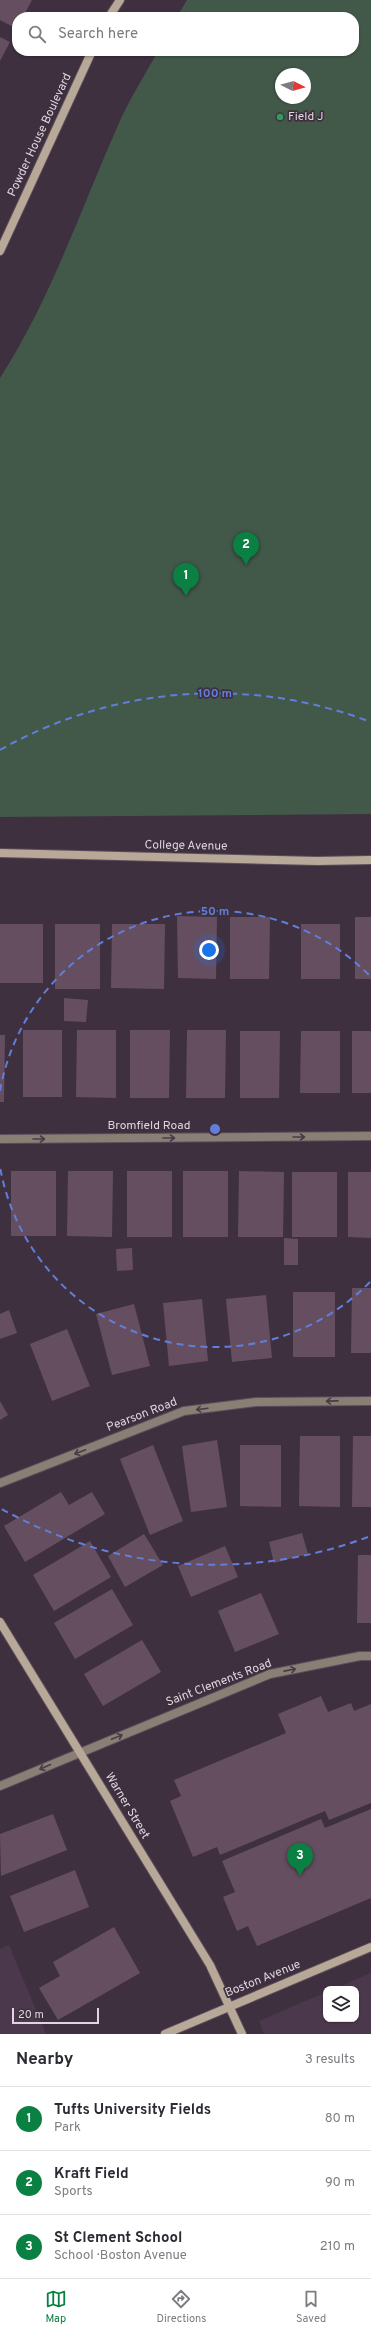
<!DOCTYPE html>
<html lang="en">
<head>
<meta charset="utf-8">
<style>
	:root { --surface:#fff; --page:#f7f7f7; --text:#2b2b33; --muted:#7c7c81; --line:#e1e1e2; --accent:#0b8043 }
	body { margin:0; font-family:Overpass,sans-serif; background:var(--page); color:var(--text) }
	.controls { position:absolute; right:12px; bottom:12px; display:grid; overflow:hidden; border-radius:8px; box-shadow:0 1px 3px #0004 }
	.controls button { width:36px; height:36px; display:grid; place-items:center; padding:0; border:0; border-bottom:1px solid var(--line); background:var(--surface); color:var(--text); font:20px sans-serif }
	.compass { position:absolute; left:275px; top:68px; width:36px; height:36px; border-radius:50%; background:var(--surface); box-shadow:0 1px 3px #0004; rotate:96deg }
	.scale { position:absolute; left:12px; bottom:10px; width:87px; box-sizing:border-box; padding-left:4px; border:2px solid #dfd6df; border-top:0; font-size:11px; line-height:14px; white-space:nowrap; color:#dfd6df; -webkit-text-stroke:3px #3f303f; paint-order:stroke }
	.you { position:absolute; left:209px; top:950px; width:14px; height:14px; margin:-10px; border:3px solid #fff; border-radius:50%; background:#1a73e8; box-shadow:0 0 0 6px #1a73e833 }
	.badge { display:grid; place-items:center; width:26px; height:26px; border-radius:50%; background:var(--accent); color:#fff; font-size:13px; font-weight:700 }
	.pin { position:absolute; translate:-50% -33px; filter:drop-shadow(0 1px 2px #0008) }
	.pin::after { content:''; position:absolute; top:21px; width:14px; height:12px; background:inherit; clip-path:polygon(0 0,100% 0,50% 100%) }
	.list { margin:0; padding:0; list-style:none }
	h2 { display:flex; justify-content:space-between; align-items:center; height:52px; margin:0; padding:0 16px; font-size:17px }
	h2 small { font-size:13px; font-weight:400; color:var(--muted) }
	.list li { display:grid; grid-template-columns:26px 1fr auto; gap:12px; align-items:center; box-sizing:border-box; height:64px; padding:0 16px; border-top:1px solid var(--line) }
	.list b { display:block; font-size:15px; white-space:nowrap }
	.list p { margin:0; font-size:13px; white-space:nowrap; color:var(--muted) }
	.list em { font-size:13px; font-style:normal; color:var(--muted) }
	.icon { flex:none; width:22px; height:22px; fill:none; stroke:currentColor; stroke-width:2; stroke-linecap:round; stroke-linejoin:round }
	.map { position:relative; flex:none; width:371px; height:2034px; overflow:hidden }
	.search { position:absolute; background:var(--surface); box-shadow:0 1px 3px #0004; left:12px; right:12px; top:12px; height:44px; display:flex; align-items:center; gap:10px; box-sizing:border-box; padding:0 14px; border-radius:16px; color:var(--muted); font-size:15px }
	.sheet { height:244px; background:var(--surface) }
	nav { display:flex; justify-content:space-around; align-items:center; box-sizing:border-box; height:56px; border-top:1px solid var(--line); background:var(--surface); font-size:11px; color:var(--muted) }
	nav a { display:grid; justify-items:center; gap:2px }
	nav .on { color:var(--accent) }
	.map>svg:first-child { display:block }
	.built { fill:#4c384c }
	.green { fill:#42594a; fill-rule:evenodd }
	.building { fill:#664e61 }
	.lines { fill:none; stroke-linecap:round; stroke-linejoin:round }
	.street-casing { stroke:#5c4e5c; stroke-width:10 }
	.secondary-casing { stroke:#5c4e5c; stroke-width:10 }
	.street { stroke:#897f75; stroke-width:8 }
	.secondary { stroke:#b8a898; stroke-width:8 }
	.oneway { stroke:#4a3c47 }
	.ring { fill:none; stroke:#617eda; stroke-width:2; stroke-dasharray:7 5 }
	.leisure-dot { fill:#2e9e5b; stroke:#3f303f; stroke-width:1.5 }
	.labels { text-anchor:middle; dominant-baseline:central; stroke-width:3.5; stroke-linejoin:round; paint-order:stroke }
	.poi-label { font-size:12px; fill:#dfd6df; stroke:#3f303f; text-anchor:start }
	.street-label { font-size:12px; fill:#dfd6df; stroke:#3f303f }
	.centre { fill:#617eda; stroke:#3f303f; stroke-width:2 }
	.ring-label { font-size:12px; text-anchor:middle; font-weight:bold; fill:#617eda; stroke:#3f303f; stroke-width:3.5; stroke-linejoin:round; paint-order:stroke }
</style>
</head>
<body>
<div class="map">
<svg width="371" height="2034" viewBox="0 0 371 2034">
	<rect width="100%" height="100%" fill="#3f303f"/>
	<g class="built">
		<path d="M9,1945L46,2034H0V1949Z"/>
		<path d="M371,1973V2034H264L259,2021L326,1992V2019H356V1989H334Z"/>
	</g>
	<path class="green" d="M187,0H371V814L0,817V378C51,299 81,208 119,123C130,98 145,75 158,51H354V17H177ZM281,74H305V98H281Z"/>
	<g class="building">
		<path d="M0,0H32L23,17H17V29L0,20Z"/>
		<path d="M0,37L10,42L0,61Z"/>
		<path d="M177,916L217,917L216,979L178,978Z"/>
		<path d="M230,917H270L269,979H230Z"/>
		<rect x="355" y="917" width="16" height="62"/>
		<rect x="0" y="924" width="43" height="59"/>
		<rect x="55" y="924" width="45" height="65"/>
		<path d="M112,924H165L164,989L111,988Z"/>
		<rect x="301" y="924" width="39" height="55"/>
		<path d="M64,998L88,1000L86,1022L64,1021Z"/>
		<rect x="23" y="1030" width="39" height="67"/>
		<path d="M77,1030H116V1098L76,1097Z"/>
		<path d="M130,1030H170L169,1098H130Z"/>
		<path d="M187,1030H226L225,1098H186Z"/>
		<path d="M240,1031H280L279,1098H240Z"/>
		<path d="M301,1031H340V1093H300Z"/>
		<rect x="352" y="1031" width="19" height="62"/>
		<path d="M0,1035H5L4,1102H0Z"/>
		<rect x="11" y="1171" width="45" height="65"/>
		<path d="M68,1171H113L112,1237L67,1236Z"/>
		<rect x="127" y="1171" width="45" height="66"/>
		<rect x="183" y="1171" width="45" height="66"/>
		<path d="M239,1171L284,1172L283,1237H238Z"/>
		<rect x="292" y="1172" width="45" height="65"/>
		<path d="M348,1172H371V1238L348,1237Z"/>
		<path d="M284,1238L298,1239V1265H284Z"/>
		<path d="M132,1248L133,1270L117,1271L116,1249Z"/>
		<path d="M352,1288H371V1353H351Z"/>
		<rect x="293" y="1292" width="42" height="65"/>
		<path d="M266,1295L272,1358L232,1362L226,1299Z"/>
		<path d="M202,1299L208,1361L169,1366L163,1303Z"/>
		<path d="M134,1304L150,1366L112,1375L96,1314Z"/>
		<path d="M9,1310L17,1333L0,1339V1314Z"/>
		<path d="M67,1329L90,1386L52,1401L30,1344Z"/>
		<path d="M0,1401L8,1415L0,1420Z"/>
		<path d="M300,1436H340V1507L299,1506Z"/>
		<path d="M353,1436H371V1507H352Z"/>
		<path d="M217,1440L227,1507L191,1512L182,1446Z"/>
		<path d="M153,1445L183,1521L150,1535L120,1459Z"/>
		<path d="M240,1445H281V1507L240,1506Z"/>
		<path d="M61,1492L69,1505L92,1492L105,1514L25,1562L4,1526Z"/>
		<path d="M302,1533L308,1554L274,1563L269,1542Z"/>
		<path d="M144,1534L163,1565L125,1587L108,1556Z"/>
		<path d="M90,1541L111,1577L54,1611L33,1575Z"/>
		<path d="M225,1546L238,1577L191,1597L178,1566Z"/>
		<path d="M358,1555H371V1623H357Z"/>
		<path d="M112,1589L133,1625L75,1659L54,1623Z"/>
		<path d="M261,1593L279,1634L235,1652L218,1611Z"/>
		<path d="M142,1640L161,1672L103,1706L84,1674Z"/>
		<path d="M321,1696L328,1712L351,1703L354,1711L371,1704V1803L329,1820L325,1811L220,1855L217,1847L193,1857L170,1801L181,1796L174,1780L286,1733L278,1714Z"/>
		<path d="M371,1809V1898L257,1946L248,1926L237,1931L223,1897L235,1892L222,1861L321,1819L325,1828Z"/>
		<path d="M53,1814L67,1850L1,1876L0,1834Z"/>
		<path d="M75,1870L89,1907L24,1932L10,1896Z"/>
		<path d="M114,1927L140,1973L58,2020L39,1988L60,1976L53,1962Z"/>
	</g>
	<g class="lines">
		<g class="street-casing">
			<g id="street">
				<path d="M0,1139L371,1136"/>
				<path d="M0,1483L184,1411L256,1402L371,1401"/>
				<path d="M0,1786L270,1674L360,1656H371"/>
			</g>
		</g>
		<g class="secondary-casing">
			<g id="secondary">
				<path d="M109,17L120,0"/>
				<path d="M0,251L92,51"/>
				<path d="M0,853L317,861L371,860"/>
				<path d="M0,1622L210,1965L242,2034"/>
				<path d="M165,2034L371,1947"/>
			</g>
		</g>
		<use href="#street" class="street"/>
		<use href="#secondary" class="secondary"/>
	</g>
	<defs><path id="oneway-shaft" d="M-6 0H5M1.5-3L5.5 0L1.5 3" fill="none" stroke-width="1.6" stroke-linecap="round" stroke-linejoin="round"/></defs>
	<g class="oneway">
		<use href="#oneway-shaft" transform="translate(299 1137)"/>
		<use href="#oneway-shaft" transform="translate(169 1138)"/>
		<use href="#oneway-shaft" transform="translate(39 1139)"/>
		<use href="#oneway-shaft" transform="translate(332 1401) rotate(179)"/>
		<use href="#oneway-shaft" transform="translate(202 1409) rotate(173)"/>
		<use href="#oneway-shaft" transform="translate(80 1452) rotate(159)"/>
		<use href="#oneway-shaft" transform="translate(290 1670) rotate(-11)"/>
		<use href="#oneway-shaft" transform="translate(117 1737) rotate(-22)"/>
		<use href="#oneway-shaft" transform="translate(45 1767) rotate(156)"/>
	</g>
	<g class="ring">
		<path d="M370 1282A218 218 0 0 1 0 1167M0 1091A218 218 0 0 1 370 976"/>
		<path d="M368 1537A436 436 0 0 1 0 1508M0 750A436 436 0 0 1 368 721"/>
	</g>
	<circle class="leisure-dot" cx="280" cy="117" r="4"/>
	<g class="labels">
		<g class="poi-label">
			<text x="288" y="117">Field J</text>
		</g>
		<g class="street-label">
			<text transform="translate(40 135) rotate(-65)">Powder House Boulevard</text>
			<text transform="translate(186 846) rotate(1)">College Avenue</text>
			<text x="149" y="1126">Bromfield Road</text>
			<text transform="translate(142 1415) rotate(-21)">Pearson Road</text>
			<text transform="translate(219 1683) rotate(-21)">Saint Clements Road</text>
			<text transform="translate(127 1806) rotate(59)">Warner Street</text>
			<text transform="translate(263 1979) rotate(-22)">Boston Avenue</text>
		</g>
	</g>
	<circle cx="215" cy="1129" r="6" class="centre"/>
	<g class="ring-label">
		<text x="215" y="697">100 m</text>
		<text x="215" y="915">50 m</text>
	</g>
</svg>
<div class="controls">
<button><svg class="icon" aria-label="layers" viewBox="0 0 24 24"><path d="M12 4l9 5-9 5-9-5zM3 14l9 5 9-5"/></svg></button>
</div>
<svg class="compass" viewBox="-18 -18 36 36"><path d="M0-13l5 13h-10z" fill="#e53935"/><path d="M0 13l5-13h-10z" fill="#7c7c81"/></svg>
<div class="scale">20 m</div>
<div class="you"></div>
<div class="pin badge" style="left:186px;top:596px">1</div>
<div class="pin badge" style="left:246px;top:565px">2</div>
<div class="pin badge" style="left:300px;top:1876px">3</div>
<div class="search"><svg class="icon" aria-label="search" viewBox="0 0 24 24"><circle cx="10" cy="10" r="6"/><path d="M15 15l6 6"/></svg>Search here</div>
</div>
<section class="sheet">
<h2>Nearby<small>3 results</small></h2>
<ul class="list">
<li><span class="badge">1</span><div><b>Tufts University Fields</b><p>Park</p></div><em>80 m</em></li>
<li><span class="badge">2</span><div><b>Kraft Field</b><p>Sports</p></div><em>90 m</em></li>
<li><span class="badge">3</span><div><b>St Clement School</b><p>School · Boston Avenue</p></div><em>210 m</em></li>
</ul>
</section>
<nav>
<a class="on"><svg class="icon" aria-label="map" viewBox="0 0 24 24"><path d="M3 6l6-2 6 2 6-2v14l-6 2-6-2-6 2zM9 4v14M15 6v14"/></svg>Map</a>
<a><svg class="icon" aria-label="directions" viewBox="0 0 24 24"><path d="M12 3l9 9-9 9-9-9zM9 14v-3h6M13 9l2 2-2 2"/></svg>Directions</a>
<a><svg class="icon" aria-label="saved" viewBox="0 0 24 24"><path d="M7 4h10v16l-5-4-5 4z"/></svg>Saved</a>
</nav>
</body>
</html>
